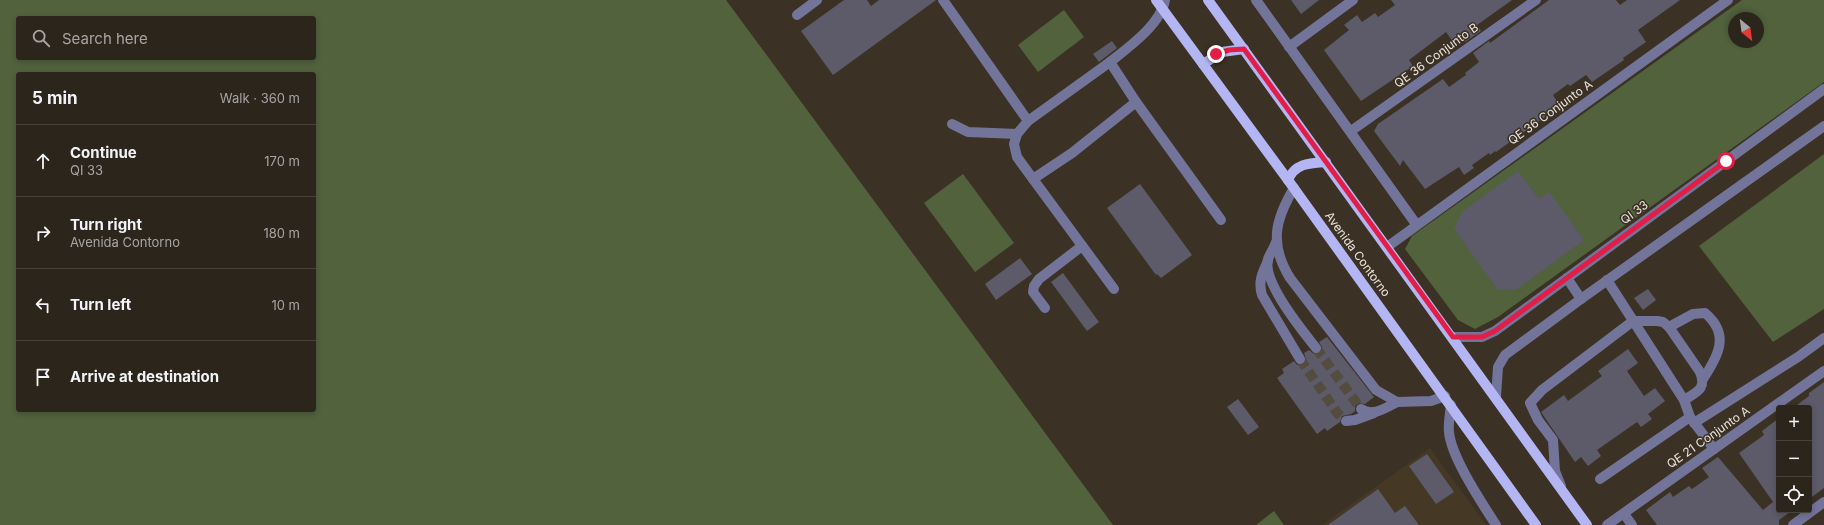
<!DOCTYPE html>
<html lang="en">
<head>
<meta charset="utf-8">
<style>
	:root { --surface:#2c251c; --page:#383129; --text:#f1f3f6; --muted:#a6a5a3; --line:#48423b }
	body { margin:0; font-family:Inter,sans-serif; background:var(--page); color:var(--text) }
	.controls { position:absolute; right:12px; bottom:12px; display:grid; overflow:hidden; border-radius:4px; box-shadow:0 2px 6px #0003 }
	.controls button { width:36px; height:36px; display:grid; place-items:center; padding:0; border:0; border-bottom:1px solid var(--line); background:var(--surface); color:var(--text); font:20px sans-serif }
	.compass { position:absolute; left:1728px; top:12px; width:36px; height:36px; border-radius:50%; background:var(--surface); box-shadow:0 2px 6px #0003; rotate:151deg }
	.stop { position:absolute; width:12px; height:12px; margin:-9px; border:3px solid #e11d48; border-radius:50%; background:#fff }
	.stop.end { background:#e11d48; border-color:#fff; box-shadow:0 1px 4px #0008 }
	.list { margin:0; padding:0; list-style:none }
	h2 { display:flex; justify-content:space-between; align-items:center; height:52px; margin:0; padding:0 16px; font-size:17px }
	h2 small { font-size:13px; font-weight:400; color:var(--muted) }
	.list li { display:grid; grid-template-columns:26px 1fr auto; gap:12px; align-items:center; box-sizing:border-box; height:72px; padding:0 16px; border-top:1px solid var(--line) }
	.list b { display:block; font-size:15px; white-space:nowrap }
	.list p { margin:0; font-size:13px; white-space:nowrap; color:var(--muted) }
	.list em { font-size:13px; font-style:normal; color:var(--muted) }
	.icon { flex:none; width:22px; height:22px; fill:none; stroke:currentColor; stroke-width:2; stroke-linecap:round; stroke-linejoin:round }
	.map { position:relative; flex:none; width:1824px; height:525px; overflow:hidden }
	.search { position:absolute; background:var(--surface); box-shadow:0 2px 6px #0003; left:16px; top:16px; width:300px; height:44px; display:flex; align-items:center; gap:10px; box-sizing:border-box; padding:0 14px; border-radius:4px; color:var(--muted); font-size:15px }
	.panel { position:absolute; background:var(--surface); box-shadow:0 2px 6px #0003; left:16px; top:72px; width:300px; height:340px; border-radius:4px }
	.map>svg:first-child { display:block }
	.built { fill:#453825 }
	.green { fill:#51623d; fill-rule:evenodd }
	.building { fill:#5d5b6a }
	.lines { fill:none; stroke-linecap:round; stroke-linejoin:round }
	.minor-tunnel { stroke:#554c40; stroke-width:10; stroke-dasharray:10 5; stroke-linecap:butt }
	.minor { stroke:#73749a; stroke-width:10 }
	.major { stroke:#b4b6f3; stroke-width:10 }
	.route { stroke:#e11d48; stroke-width:5 }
	.labels { text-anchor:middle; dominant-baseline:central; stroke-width:3; stroke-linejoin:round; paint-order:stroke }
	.street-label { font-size:12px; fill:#ebe4dc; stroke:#3b3125 }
</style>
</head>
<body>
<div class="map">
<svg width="1824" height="525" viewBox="0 0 1824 525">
	<rect width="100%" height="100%" fill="#3b3125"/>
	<path class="built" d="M1430,448L1486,525H1322Z"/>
	<g class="green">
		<path d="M0,0H726L1113,525H0ZM18,18H314V58H18ZM18,74H314V410H18Z"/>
		<path d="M1742,0H1824V82L1498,317L1475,329L1458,320L1405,249L1412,236ZM1734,18H1758V42H1734Z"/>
		<path d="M1064,10L1084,37L1038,72L1018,45Z"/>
		<path d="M1824,154V309L1773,342L1699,246Z"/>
		<path d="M963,174L1014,243L975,272L924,203Z"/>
		<path d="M1274,511L1284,525H1256Z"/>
	</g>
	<g class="building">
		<path d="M844,0H867L871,6L879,0H936L833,75L801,31Z"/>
		<path d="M1291,0H1319L1301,14Z"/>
		<path d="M1391,0H1512L1477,25L1481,31L1465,42L1464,40L1456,46L1446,32L1409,60L1413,66L1361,101L1324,50L1349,30L1344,25L1357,15L1362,22L1375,13L1378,17L1395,5Z"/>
		<path d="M1549,0H1616L1620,5L1627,0H1680L1638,30L1646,42L1623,58L1624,60L1592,82L1586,75L1570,86L1568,84L1553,95L1560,106L1496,152L1495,151L1490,155L1489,153L1472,165L1474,168L1464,175L1459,167L1425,189L1403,160L1400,166L1374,131L1378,124L1443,79L1449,87L1466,75L1465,73L1479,62L1473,53L1489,41L1490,43Z"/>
		<path d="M1112,41L1117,48L1099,62L1093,54Z"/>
		<path d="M1518,171L1539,199L1549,192L1584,240L1517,289L1498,290L1454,229L1462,212Z"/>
		<path d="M1140,184L1192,255L1161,278L1157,274L1156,275L1107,208Z"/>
		<path d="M1020,258L1032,274L996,300L985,284Z"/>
		<path d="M1063,273L1099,322L1087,331L1051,282Z"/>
		<path d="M1648,289L1656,300L1643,310L1634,298Z"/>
		<path d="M1327,337L1374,397L1365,404L1358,403L1355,406V411L1351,414L1342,416L1340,422L1327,431L1325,428L1317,434L1277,378L1284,373L1282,369L1294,361L1297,365L1304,364L1306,359L1304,353L1309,350L1314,354L1320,353L1322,347L1319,342Z"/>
		<path d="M1628,349L1638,363L1627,371L1633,380L1644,396L1655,388L1665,401L1648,414L1652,419L1641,427L1637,422L1597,450L1601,456L1588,466L1581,457L1575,462L1541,412L1564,395L1568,401L1602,376L1598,371Z"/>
		<path d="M1824,382V488L1809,499V408H1793L1809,396V393Z"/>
		<path d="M1238,399L1259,427L1248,435L1227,407Z"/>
		<path d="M1779,418V510H1793L1779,520V525H1657L1646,510L1670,492L1673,497L1689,486L1692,489L1709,477L1702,468L1718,457L1763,510L1773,502L1739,453L1764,435L1762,431Z"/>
		<path d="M1427,454L1454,492L1436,504L1409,466Z"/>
		<path d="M1378,489L1395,513L1405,506L1419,525H1328Z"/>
	</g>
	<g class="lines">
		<g class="minor-tunnel">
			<path d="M1316,348L1361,409"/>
			<path d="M1300,359L1338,414L1346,421"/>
		</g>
		<g class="minor">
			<path d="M943,0L1028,121"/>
			<path d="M1165,0C1161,24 1129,47 1110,62L1136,102L1221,220"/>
			<path d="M1256,0L1416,224"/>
			<path d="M797,15L817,0"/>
			<path d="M1289,47L1353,0"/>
			<path d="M1110,62L1028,121L1017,134L1014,144L1017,157L1033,179L1072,153L1136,102"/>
			<path d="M952,124L968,132L1017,134"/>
			<path d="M1351,131L1536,0"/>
			<path d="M1033,179L1114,289"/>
			<path d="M1294,188C1275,220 1269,244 1290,278L1376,390L1397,402L1431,401L1445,396"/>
			<path d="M1276,242C1274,248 1270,254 1268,259C1262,282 1302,330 1316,348"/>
			<path d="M1387,247L1728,0"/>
			<path d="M1268,261C1262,273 1258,282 1262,295L1300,359"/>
			<path d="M1567,278L1581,299"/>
			<path d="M1607,280L1684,400L1690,417L1714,449"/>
			<path d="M1045,308L1033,292L1034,286L1039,279L1082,246"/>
			<path d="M1669,327L1693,314L1705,313C1730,334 1719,355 1703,379"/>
			<path d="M1453,337H1482L1495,331L1824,89"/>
			<path d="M1496,397L1498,367L1505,355L1581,299L1824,126"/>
			<path d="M1451,405C1450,414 1448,424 1449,432C1451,457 1482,503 1496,525"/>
			<path d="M1361,409C1373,417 1385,408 1397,402"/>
			<path d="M1346,421L1355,420L1374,413"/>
			<path d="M1694,423L1798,357L1824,338"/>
			<path d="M1600,479L1690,417"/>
			<path d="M1561,486L1555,471L1553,440L1538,420L1530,403L1542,390L1633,321H1657L1663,322L1669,327L1700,372C1707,389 1697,392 1684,400"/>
			<path d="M1624,514L1632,525"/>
			<path d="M1607,525L1824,371"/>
			<path d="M1793,525L1824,502"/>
		</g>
		<g class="major">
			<path d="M1156,0L1288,180L1536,525"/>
			<path d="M1208,0L1587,525"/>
			<path d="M1203,64L1222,52L1244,49"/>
			<path d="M1288,180C1295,163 1310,163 1326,162"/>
		</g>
	</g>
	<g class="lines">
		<path class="route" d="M1216,54L1229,50L1244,49L1453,337H1482L1495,331L1726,161"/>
	</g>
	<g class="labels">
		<g class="street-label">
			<text transform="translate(1436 55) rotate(-36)">QE 36 Conjunto B</text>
			<text transform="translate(1550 112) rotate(-36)">QE 36 Conjunto A</text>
			<text transform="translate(1634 212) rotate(-36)">QI 33</text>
			<text transform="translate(1358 254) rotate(54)">Avenida Contorno</text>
			<text transform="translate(1708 437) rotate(-35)">QE 21 Conjunto A</text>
		</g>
	</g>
</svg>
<div class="controls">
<button>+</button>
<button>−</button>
<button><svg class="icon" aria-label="locate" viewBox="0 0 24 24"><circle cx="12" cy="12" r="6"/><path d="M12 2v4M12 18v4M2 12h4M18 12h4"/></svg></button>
</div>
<svg class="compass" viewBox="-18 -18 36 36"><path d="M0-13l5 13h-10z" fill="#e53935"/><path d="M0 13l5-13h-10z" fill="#a6a5a3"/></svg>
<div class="stop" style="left:1726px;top:161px"></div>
<div class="stop end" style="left:1216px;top:54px"></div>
<div class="search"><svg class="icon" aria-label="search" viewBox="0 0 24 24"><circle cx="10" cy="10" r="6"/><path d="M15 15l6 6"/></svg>Search here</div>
<section class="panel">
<h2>5 min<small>Walk · 360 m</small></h2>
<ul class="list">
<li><svg class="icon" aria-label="ahead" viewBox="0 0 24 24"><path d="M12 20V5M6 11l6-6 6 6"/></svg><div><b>Continue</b><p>QI 33</p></div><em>170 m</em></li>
<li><svg class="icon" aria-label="right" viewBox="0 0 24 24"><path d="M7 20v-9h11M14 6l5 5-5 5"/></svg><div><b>Turn right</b><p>Avenida Contorno</p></div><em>180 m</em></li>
<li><svg class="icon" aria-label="left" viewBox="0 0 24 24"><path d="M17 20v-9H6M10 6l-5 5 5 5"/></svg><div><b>Turn left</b></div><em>10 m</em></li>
<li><svg class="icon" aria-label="arrive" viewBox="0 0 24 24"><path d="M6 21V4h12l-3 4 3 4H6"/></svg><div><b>Arrive at destination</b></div></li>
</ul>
</section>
</div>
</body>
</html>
